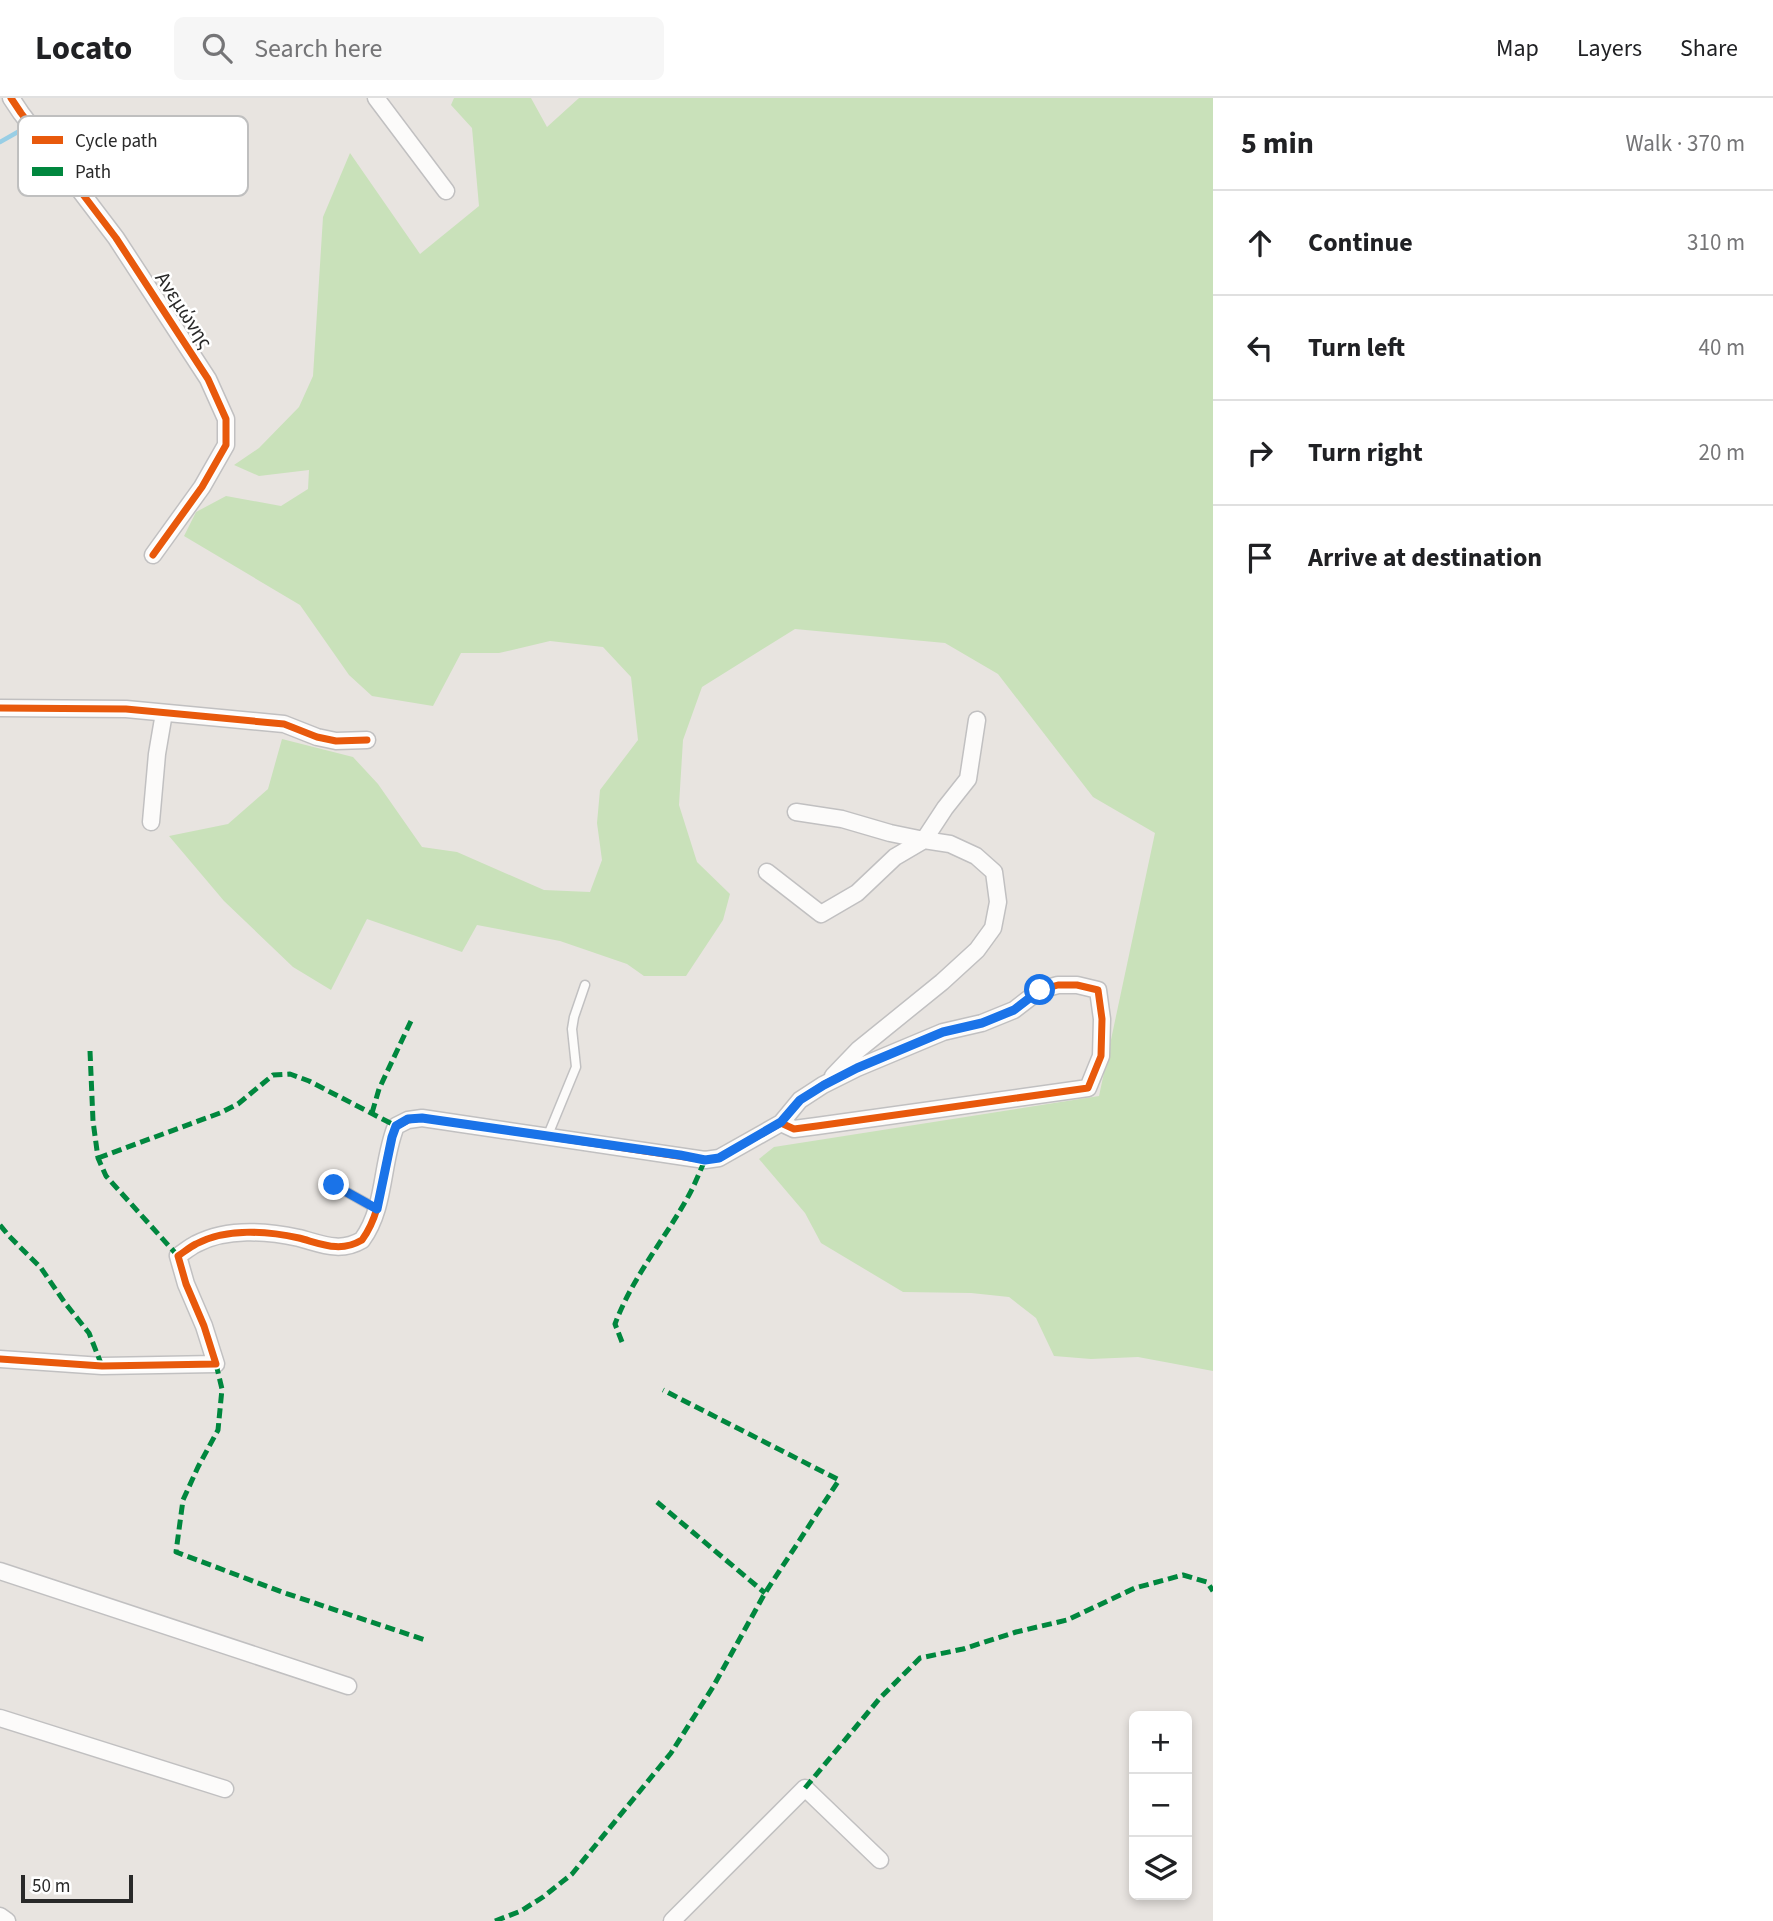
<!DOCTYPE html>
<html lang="en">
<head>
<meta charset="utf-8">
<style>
	:root { --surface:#fff; --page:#f6f6f6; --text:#202124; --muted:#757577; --line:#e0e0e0 }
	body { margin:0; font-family:"Source Sans 3",sans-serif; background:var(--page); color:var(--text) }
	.controls { position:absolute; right:21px; bottom:21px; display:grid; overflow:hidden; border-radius:10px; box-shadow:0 4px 10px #0003 }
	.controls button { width:63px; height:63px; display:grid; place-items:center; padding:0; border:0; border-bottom:2px solid var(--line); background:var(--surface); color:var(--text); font:35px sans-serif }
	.scale { position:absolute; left:21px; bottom:18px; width:112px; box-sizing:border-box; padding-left:7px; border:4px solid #292929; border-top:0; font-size:19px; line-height:24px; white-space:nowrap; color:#292929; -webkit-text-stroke:5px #fff; paint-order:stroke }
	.stop { position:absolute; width:21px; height:21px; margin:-16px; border:5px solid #1a73e8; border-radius:50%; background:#fff }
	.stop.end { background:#1a73e8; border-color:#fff; box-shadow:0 2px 7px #0008 }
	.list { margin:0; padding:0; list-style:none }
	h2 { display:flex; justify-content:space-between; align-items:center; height:91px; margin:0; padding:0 28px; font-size:30px }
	h2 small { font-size:23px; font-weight:400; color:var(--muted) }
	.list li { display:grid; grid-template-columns:46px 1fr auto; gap:21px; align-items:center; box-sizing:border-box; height:105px; padding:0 28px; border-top:2px solid var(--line) }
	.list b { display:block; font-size:26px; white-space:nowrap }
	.list em { font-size:23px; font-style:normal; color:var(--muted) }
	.icon { flex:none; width:38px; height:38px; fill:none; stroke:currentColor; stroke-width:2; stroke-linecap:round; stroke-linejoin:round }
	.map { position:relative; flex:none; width:1213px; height:1823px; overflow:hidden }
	header { display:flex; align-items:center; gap:42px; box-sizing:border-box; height:98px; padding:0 35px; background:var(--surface); border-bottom:2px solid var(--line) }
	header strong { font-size:33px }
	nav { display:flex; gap:38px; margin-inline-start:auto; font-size:24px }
	.search { width:490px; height:63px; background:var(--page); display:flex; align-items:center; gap:18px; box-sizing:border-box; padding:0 24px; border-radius:10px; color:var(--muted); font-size:26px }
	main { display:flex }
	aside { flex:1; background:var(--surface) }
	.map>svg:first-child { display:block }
	.green { fill:#c9e1ba }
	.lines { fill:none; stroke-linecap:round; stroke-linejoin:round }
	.stream { stroke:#98cee5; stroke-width:4.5 }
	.service-casing { stroke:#c1c0c1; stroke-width:11 }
	.minor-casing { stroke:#c1c0c1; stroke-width:19 }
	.service { stroke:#fcfbfa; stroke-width:8 }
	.minor { stroke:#fcfbfa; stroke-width:16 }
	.quiet { stroke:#00873e; stroke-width:5; stroke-dasharray:10 5; stroke-linecap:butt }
	.cycleway-casing { stroke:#fff; stroke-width:11 }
	.cycleway { stroke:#e8590c; stroke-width:7 }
	.route { stroke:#1a73e8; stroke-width:9 }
	.labels { text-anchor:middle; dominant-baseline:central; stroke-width:5; stroke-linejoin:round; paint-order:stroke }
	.street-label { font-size:21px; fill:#292929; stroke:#fff }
	.key { fill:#fff; stroke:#bfbfbf; stroke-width:2 }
	.key-label { font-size:19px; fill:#292929 }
</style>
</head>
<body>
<header>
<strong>Locato</strong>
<div class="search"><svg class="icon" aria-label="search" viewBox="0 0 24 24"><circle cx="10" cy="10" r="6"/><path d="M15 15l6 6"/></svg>Search here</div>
<nav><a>Map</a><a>Layers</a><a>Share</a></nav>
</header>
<main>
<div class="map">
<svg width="1213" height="1823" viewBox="0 0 1213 1823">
	<rect width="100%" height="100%" fill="#e8e4e0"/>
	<path class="green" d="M454,0H531L547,29L579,0H1213V1273L1138,1259L1091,1261L1054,1258L1036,1220L1009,1199L971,1195L903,1194L821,1145L805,1115L759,1061L774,1049L1099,998L1155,735L1093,699L998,576L945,545L795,531L702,589L683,642L679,707L697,764L730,796L723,822L686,878H644L627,866L560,843L477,827L462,854L367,821L331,892L293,869L224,803L169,738L228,726L268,691L282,641L353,659L378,686L422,749L457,754L544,792L590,794L602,762L597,725L600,692L638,642L631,579L603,549L550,543L499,555H461L433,608L372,598L349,577L300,507L184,438L196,414L226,398L281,408L308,391L309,372L259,378L234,367L259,350L299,309L313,278L323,119L350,55L420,156L479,108L472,30L451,7Z"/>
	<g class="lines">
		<path class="stream" d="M0,44L23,31"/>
		<g class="service-casing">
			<g id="service">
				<path d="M548,1037L576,969L572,931L574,919L585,887"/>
				<path d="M334,1087L377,1111"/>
			</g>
		</g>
		<g class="minor-casing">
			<g id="minor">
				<path d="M11,0L21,15L116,140L208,281L226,321V347L202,389L153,457"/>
				<path d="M376,0L446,93"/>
				<path d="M0,610L126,611L284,626L317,639L336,643L367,642"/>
				<path d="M796,714L842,721L890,735L924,742L945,710L968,681L977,622"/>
				<path d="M151,724L157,656L164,615"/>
				<path d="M767,774L821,816L857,795L895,759L924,742L950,746L976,758L994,774L998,804L993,830L977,852L942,884L858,952L833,978"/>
				<path d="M0,1261L102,1268L216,1266L204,1228L186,1186L178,1158C184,1154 190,1149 196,1146C226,1130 267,1133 299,1140C322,1146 340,1155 362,1142C386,1109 381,1065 396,1028L408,1022L422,1020L705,1062L719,1060L781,1025L800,1002L823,987L857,970L943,934L982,925L1014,912L1040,892L1058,887H1077L1098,892L1102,921L1101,958L1088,990L817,1028L794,1031L781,1025"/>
				<path d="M0,1473L348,1588"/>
				<path d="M0,1620L225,1691"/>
				<path d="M0,1818L7,1823"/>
				<path d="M672,1823L805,1690L880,1762"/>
			</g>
		</g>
		<use href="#service" class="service"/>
		<use href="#minor" class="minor"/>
		<g class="quiet">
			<path d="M90,953L93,1023L98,1060L106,1078L178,1158"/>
			<path d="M372,1015L379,991L411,923"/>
			<path d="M98,1060L220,1015L238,1006L273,977L290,976L309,983L396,1028"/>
			<path d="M0,1127L9,1138L41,1170L65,1205L89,1235L102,1268"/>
			<path d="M622,1244L615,1226C633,1178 665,1141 689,1097C695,1086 700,1073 705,1062"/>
			<path d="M216,1266L222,1291L218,1332L198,1369L183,1402L176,1454L282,1494L428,1543"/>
			<path d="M657,1404L765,1495"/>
			<path d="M805,1690L880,1600L920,1560L963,1551L1016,1534L1067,1522L1135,1490L1183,1477L1207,1484L1213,1493"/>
			<path d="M495,1823L521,1813L543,1799L572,1776L671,1655L713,1589L765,1495L839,1382L663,1292"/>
		</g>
		<g class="cycleway-casing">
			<g id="cycleway">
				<path d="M11,0L21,15L116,140L208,281L226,321V347L202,389L153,457"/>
				<path d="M0,610L126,611L284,626L317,639L336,643L367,642"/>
				<path d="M0,1261L102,1268L216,1266L204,1228L186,1186L178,1158C184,1154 190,1149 196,1146C226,1130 267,1133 299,1140C322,1146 340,1155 362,1142C386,1109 381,1065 396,1028L408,1022L422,1020L705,1062L719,1060L781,1025L800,1002L823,987L857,970L943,934L982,925L1014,912L1040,892L1058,887H1077L1098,892L1102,921L1101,958L1088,990L817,1028L794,1031L781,1025"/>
			</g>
		</g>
		<use href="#cycleway" class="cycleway"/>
	</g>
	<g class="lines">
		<path class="route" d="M334,1087L377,1111L392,1039L396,1028L408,1021L422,1020L680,1057L705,1062L719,1060L781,1024L800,1002L824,987L857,970L943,934L982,925L1014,912L1040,892"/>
	</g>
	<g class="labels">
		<g class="street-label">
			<text transform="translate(184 212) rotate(57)">Ανεμώνης</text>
		</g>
	</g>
	<rect x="18" y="18" width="230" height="80" rx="10" class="key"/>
	<rect x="32" y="38" width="31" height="8" fill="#e8590c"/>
	<rect x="32" y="69" width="31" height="9" fill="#00873e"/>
	<g class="key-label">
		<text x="75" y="49">Cycle path</text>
		<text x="75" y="80">Path</text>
	</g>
</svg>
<div class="controls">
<button>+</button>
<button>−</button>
<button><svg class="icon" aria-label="layers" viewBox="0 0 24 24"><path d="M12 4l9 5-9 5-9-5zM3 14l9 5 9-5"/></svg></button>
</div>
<div class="scale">50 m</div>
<div class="stop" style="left:1040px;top:892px"></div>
<div class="stop end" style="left:334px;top:1087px"></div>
</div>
<aside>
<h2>5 min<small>Walk · 370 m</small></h2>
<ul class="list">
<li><svg class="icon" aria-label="ahead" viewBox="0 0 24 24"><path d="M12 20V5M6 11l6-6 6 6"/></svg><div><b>Continue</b></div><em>310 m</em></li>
<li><svg class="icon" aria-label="left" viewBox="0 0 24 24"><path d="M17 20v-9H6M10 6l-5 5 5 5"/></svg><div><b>Turn left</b></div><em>40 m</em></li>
<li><svg class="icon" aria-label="right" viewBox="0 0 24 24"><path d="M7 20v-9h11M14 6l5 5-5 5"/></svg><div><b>Turn right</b></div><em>20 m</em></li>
<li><svg class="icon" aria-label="arrive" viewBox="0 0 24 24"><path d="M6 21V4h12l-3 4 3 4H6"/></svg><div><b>Arrive at destination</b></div></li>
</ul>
</aside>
</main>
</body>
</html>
